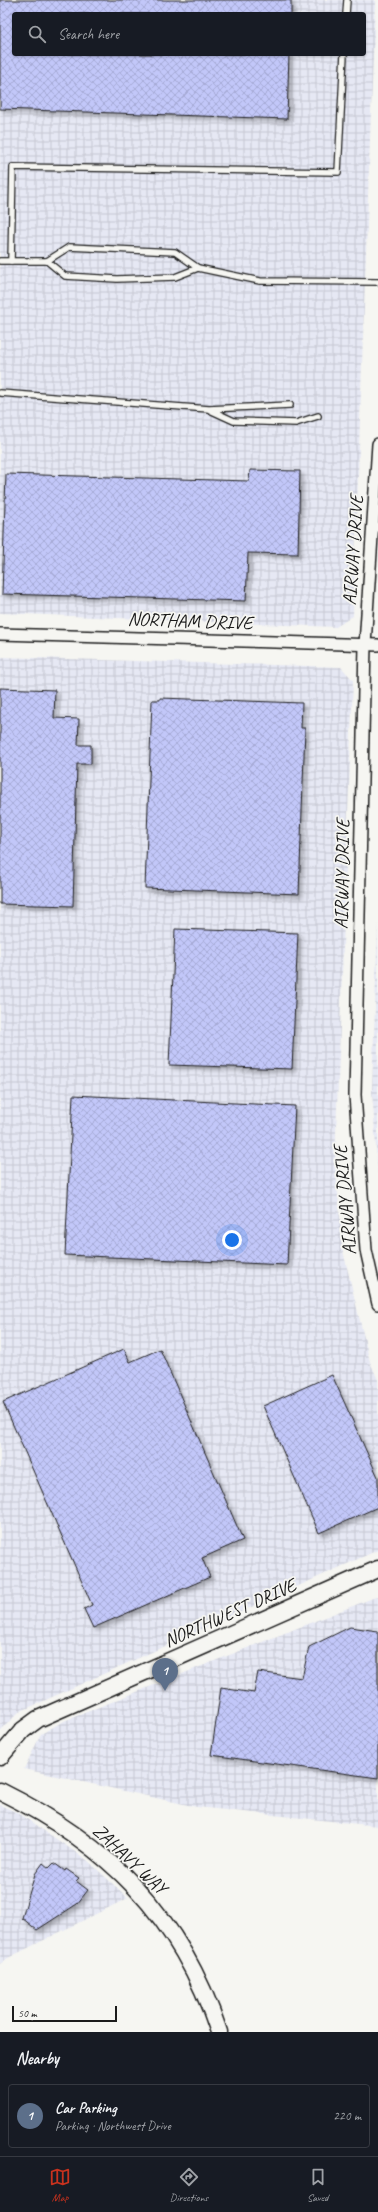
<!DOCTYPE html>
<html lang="en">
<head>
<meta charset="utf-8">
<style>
	:root { --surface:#171b24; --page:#242831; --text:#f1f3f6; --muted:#9ea1a6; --line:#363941; --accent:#c8321e }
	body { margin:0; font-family:Caveat,sans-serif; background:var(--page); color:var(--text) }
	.scale { position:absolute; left:12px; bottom:10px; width:105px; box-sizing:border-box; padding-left:4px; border:2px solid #1c1c1c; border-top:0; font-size:11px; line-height:14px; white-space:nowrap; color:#1c1c1c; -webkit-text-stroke:3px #f6f6f2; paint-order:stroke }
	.you { position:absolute; left:232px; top:1240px; width:14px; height:14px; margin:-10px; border:3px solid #fff; border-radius:50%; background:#1a73e8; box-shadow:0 0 0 6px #1a73e833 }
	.badge { display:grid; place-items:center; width:26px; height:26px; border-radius:50%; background:var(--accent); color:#fff; font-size:13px; font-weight:700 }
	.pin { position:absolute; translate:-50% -33px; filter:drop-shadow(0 1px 2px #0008) }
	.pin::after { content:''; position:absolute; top:21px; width:14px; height:12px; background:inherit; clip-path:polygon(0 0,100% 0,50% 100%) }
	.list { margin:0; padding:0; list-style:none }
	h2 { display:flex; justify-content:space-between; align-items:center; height:52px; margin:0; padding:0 16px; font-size:17px }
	h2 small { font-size:13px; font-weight:400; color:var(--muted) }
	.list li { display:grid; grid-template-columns:26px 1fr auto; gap:12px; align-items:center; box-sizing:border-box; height:64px; margin:0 8px 8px; padding:0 8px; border:1px solid var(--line); border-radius:4px }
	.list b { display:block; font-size:15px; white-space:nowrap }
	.list p { margin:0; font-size:13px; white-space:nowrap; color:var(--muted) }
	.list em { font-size:13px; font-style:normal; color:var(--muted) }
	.icon { flex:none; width:22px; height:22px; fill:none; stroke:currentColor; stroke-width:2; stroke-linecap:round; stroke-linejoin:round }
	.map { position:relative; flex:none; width:378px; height:2032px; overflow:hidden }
	.search { position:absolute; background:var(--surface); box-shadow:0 1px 3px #0004; left:12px; right:12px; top:12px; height:44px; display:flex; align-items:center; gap:10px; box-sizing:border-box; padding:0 14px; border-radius:4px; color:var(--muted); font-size:15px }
	.sheet { height:124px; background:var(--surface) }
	nav { display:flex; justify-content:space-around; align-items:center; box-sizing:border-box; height:56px; border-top:1px solid var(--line); background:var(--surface); font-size:11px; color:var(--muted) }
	nav a { display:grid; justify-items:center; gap:2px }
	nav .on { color:var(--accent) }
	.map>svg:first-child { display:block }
	.industrial { fill:url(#industrial-grid); fill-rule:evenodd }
	.building { fill:url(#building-cross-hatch); stroke:#1c1c1c; filter:url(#shadow) }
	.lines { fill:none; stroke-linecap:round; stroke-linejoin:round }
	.lane-casing { stroke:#1c1c1c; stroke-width:8 }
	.street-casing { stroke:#1c1c1c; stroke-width:14 }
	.secondary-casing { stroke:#1c1c1c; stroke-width:19 }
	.lane { stroke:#f6f6f2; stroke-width:5.5 }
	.street { stroke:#f6f6f2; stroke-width:11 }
	.secondary { stroke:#f6f6f2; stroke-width:16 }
	.labels { text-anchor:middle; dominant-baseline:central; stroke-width:3.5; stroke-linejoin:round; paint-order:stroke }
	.street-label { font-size:19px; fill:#1c1c1c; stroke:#f6f6f2 }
</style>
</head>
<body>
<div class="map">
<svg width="378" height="2032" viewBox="0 0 378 2032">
	<defs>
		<pattern id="industrial-grid" width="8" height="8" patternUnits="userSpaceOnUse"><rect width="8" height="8" fill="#e6e8f4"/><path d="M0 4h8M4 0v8" fill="none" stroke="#c5c6d1"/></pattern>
		<pattern id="building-cross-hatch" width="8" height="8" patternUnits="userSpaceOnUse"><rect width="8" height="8" fill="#c2c7f9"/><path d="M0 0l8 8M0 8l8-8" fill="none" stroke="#a6aad5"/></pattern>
		<filter id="shadow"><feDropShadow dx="3.5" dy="3.5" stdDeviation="2" flood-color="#0004"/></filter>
	</defs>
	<rect width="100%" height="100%" fill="#f6f6f2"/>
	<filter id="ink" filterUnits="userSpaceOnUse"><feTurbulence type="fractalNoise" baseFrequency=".025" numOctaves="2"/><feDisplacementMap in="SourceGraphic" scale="8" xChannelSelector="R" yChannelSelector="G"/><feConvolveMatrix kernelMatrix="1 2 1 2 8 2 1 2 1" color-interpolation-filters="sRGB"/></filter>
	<g filter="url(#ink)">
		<g class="industrial">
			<path d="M0,0H375L353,616L336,627L0,613ZM14,14H364V54H14Z"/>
			<path d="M0,657L341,667L353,680L335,1161L343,1251L370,1362L378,1380V1550L19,1712L0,1731Z"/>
			<path d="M378,924V1176L372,1090Z"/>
			<path d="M378,1596V1826L197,1807L24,1769L41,1734L64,1721Z"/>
			<path d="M0,1805L18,1813L87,1860L128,1898L8,1958L0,1964Z"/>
		</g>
		<g class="building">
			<path d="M0,0H291V14H14V54H289L287,119L0,109Z"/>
			<path d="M250,470L300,471L298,554L248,553L246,601L2,594L6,474L249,481Z"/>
			<path d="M0,688L55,690L54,718L79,719L78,745H91V764H77L73,906L0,904Z"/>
			<path d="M160,698L302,703L301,728H305L299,894L145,888L152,700H160Z"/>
			<path d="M175,929L298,933L292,1069L169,1065Z"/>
			<path d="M73,1095L295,1106L287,1265L65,1255Z"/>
			<path d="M124,1349L130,1362L160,1349L243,1540L202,1558L210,1577L93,1628L84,1609L92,1605L3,1402Z"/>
			<path d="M332,1375L378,1477V1507L319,1533L263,1406Z"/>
			<path d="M350,1627L378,1631V1778L211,1755L221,1688L254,1693L258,1672L302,1678L309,1647Z"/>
			<path d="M43,1863L49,1868L54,1863L65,1871L66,1869L79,1878L76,1881L88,1890L77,1904L37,1930L22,1918L35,1874Z"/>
		</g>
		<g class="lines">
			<g class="lane-casing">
				<g id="lane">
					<path d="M346,14L347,0"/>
					<path d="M0,261H47L69,247L175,252L198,268L260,281L378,282"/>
					<path d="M11,261L13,167L338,172L344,54"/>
					<path d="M47,261L65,276L117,279L175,277L198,268"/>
					<path d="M0,393L209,409L290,405"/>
					<path d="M210,410L234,421L296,423L318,416"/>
				</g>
			</g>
			<g class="street-casing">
				<g id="street">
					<path d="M378,444L365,645L355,1095L366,1250L378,1304"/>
					<path d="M0,634L378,645"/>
				</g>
			</g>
			<g class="secondary-casing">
				<g id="secondary">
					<path d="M0,1757L23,1730L38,1719L378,1569"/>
					<path d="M0,1791C109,1845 180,1915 219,2032"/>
				</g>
			</g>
			<use href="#lane" class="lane"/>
			<use href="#street" class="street"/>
			<use href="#secondary" class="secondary"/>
		</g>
	</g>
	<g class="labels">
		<g class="street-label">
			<text transform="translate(353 550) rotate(-86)">AIRWAY DRIVE</text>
			<text transform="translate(190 621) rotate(2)">NORTHAM DRIVE</text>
			<text transform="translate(342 874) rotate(-89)">AIRWAY DRIVE</text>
			<text transform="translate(345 1200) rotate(-95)">AIRWAY DRIVE</text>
			<text transform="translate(230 1613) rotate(-24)">NORTHWEST DRIVE</text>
			<text transform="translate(130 1859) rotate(43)">ZAHAVY WAY</text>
		</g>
	</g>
</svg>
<div class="scale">50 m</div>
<div class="you"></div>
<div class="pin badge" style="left:165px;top:1691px;background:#5c6f8a">1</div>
<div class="search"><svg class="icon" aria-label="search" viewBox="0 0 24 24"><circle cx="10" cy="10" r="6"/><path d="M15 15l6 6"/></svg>Search here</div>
</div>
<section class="sheet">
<h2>Nearby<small></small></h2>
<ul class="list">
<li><span class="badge" style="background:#5c6f8a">1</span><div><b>Car Parking</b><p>Parking · Northwest Drive</p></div><em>220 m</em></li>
</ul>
</section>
<nav>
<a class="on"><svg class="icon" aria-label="map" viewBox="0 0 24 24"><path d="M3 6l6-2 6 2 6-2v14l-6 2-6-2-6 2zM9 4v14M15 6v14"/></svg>Map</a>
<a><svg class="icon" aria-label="directions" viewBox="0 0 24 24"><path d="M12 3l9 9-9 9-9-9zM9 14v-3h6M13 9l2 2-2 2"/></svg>Directions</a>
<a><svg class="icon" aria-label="saved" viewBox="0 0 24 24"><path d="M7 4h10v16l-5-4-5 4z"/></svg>Saved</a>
</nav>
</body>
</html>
